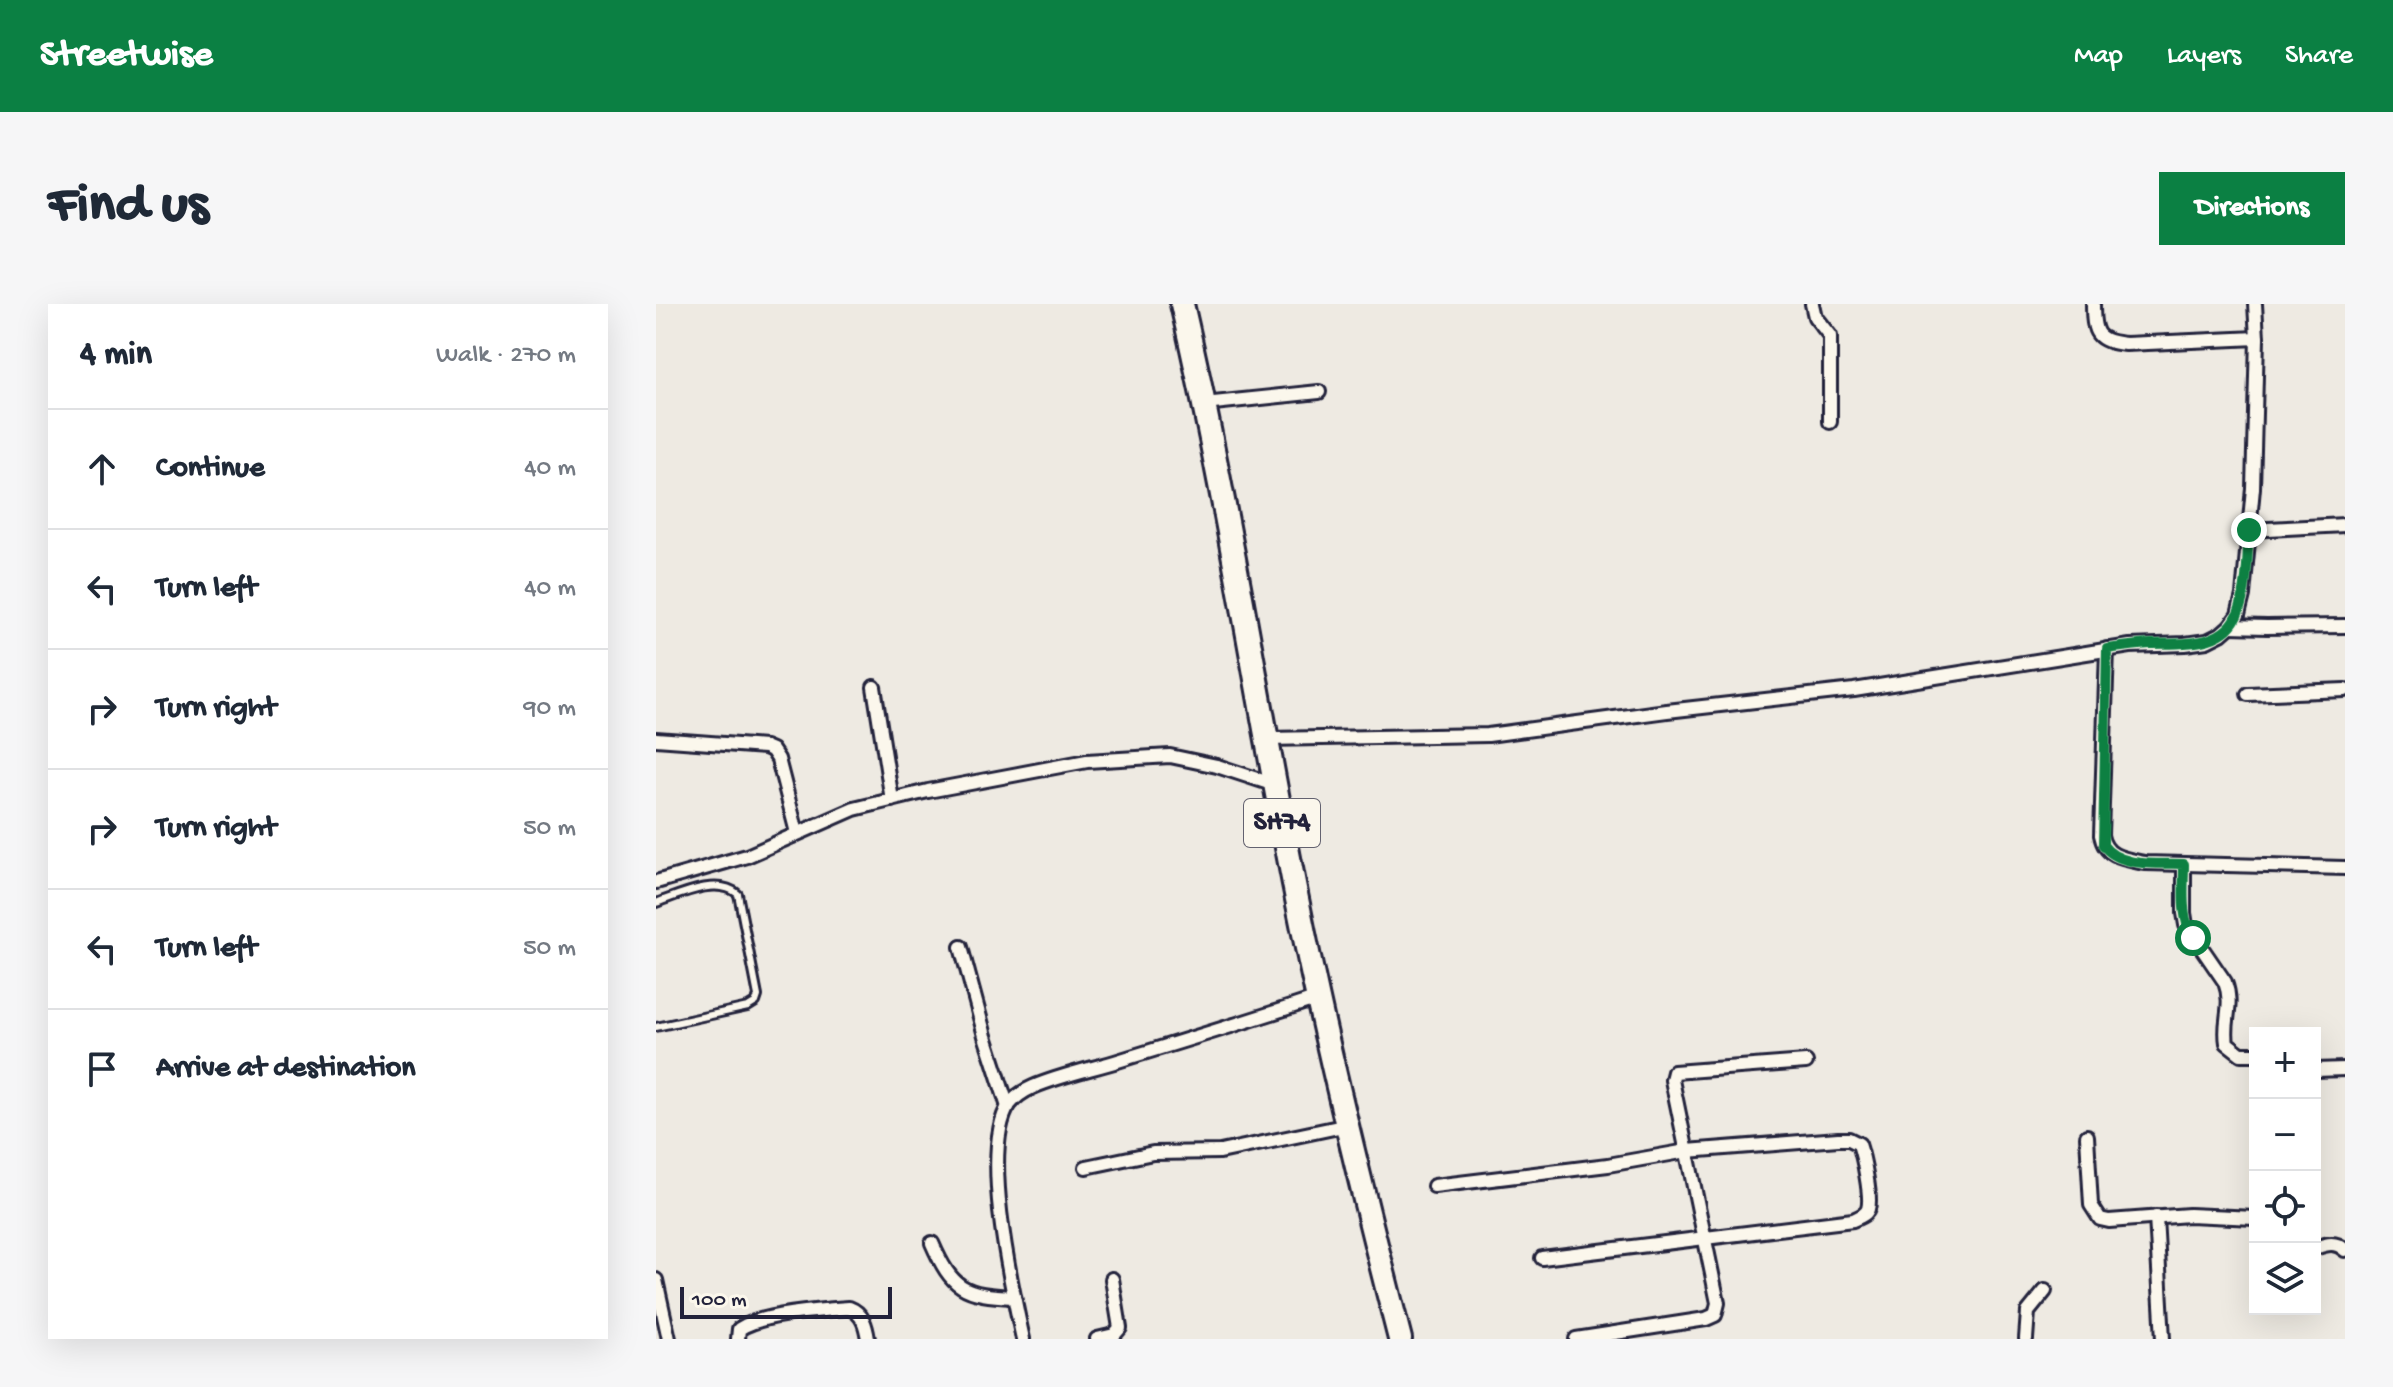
<!DOCTYPE html>
<html lang="en">
<head>
<meta charset="utf-8">
<style>
	:root { --surface:#fff; --page:#f6f6f7; --text:#1f2937; --muted:#747a83; --line:#e0e1e3; --accent:#0b8043 }
	body { margin:0; font-family:"Gochi Hand",sans-serif; background:var(--page); color:var(--text) }
	.controls { position:absolute; right:24px; bottom:24px; display:grid; overflow:hidden; border-radius:0px; box-shadow:0 8px 32px #0002 }
	.controls button { width:72px; height:72px; display:grid; place-items:center; padding:0; border:0; border-bottom:2px solid var(--line); background:var(--surface); color:var(--text); font:40px sans-serif }
	.scale { position:absolute; left:24px; bottom:20px; width:212px; box-sizing:border-box; padding-left:8px; border:4px solid #22223b; border-top:0; font-size:22px; line-height:28px; white-space:nowrap; color:#22223b; -webkit-text-stroke:6px #fbf7ec; paint-order:stroke }
	.stop { position:absolute; width:24px; height:24px; margin:-18px; border:6px solid #0b8043; border-radius:50%; background:#fff }
	.stop.end { background:#0b8043; border-color:#fff; box-shadow:0 2px 8px #0008 }
	.list { margin:0; padding:0; list-style:none }
	h2 { display:flex; justify-content:space-between; align-items:center; height:104px; margin:0; padding:0 32px; font-size:34px }
	h2 small { font-size:26px; font-weight:400; color:var(--muted) }
	.list li { display:grid; grid-template-columns:52px 1fr auto; gap:24px; align-items:center; box-sizing:border-box; height:120px; padding:0 32px; border-top:2px solid var(--line) }
	.list b { display:block; font-size:30px; white-space:nowrap }
	.list em { font-size:26px; font-style:normal; color:var(--muted) }
	.icon { flex:none; width:44px; height:44px; fill:none; stroke:currentColor; stroke-width:2; stroke-linecap:round; stroke-linejoin:round }
	.map { position:relative; flex:none; width:1689px; height:1035px; overflow:hidden; border-radius:0px }
	header { display:flex; align-items:center; gap:48px; box-sizing:border-box; height:112px; padding:0 40px; background:var(--accent); color:#fff }
	header strong { font-size:38px }
	nav { display:flex; gap:44px; margin-inline-start:auto; font-size:28px }
	.intro { display:flex; align-items:center; justify-content:space-between; box-sizing:border-box; height:192px; padding:0 48px }
	h1 { margin:0; font-size:56px }
	.button { padding:20px 36px; border-radius:0px; background:var(--accent); color:#fff; font-size:28px; font-weight:700 }
	main { display:flex; gap:48px; padding:0 48px }
	aside { flex:1; background:var(--surface); border-radius:0px; box-shadow:0 8px 32px #0002 }
	.map>svg:first-child { display:block }
	.lines { fill:none; stroke-linecap:round; stroke-linejoin:round }
	.lane-casing { stroke:#22223b; stroke-width:12 }
	.street-casing { stroke:#22223b; stroke-width:18 }
	.highway-casing { stroke:#22223b; stroke-width:28 }
	.lane { stroke:#fbf7ec; stroke-width:6 }
	.street { stroke:#fbf7ec; stroke-width:12 }
	.highway { stroke:#fbf7ec; stroke-width:22 }
	.route { stroke:#0b8043; stroke-width:10 }
	.labels { text-anchor:middle; dominant-baseline:central; stroke-width:6; stroke-linejoin:round; paint-order:stroke }
	.shield { fill:#fbf7ec; stroke:#636270; stroke-width:2 }
	.shield-label { font-size:28px; font-weight:bold; fill:#22223b }
</style>
</head>
<body>
<header>
<strong>Streetwise</strong>
<nav><a>Map</a><a>Layers</a><a>Share</a></nav>
</header>
<div class="intro"><h1>Find us</h1><a class="button">Directions</a></div>
<main>
<aside>
<h2>4 min<small>Walk · 270 m</small></h2>
<ul class="list">
<li><svg class="icon" aria-label="ahead" viewBox="0 0 24 24"><path d="M12 20V5M6 11l6-6 6 6"/></svg><div><b>Continue</b></div><em>40 m</em></li>
<li><svg class="icon" aria-label="left" viewBox="0 0 24 24"><path d="M17 20v-9H6M10 6l-5 5 5 5"/></svg><div><b>Turn left</b></div><em>40 m</em></li>
<li><svg class="icon" aria-label="right" viewBox="0 0 24 24"><path d="M7 20v-9h11M14 6l5 5-5 5"/></svg><div><b>Turn right</b></div><em>90 m</em></li>
<li><svg class="icon" aria-label="right" viewBox="0 0 24 24"><path d="M7 20v-9h11M14 6l5 5-5 5"/></svg><div><b>Turn right</b></div><em>50 m</em></li>
<li><svg class="icon" aria-label="left" viewBox="0 0 24 24"><path d="M17 20v-9H6M10 6l-5 5 5 5"/></svg><div><b>Turn left</b></div><em>50 m</em></li>
<li><svg class="icon" aria-label="arrive" viewBox="0 0 24 24"><path d="M6 21V4h12l-3 4 3 4H6"/></svg><div><b>Arrive at destination</b></div></li>
</ul>
</aside>
<div class="map">
<svg width="1689" height="1035" viewBox="0 0 1689 1035">
	<rect width="100%" height="100%" fill="#eeeae2"/>
	<filter id="ink" filterUnits="userSpaceOnUse"><feTurbulence type="fractalNoise" baseFrequency=".0125" numOctaves="2"/><feDisplacementMap in="SourceGraphic" scale="16" xChannelSelector="R" yChannelSelector="G"/><feConvolveMatrix kernelMatrix="1 2 1 2 8 2 1 2 1" color-interpolation-filters="sRGB"/></filter>
	<g filter="url(#ink)">
		<g class="lines">
			<g class="lane-casing">
				<path id="lane" d="M0,599C23,591 61,572 82,590L102,692L100,698L92,703L0,723"/>
			</g>
			<g class="street-casing">
				<g id="street">
					<path d="M1156,0L1159,13L1174,32V118"/>
					<path d="M1437,0C1437,30 1440,37 1470,40L1601,34"/>
					<path d="M548,100L663,88"/>
					<path d="M1593,226L1689,221"/>
					<path d="M1574,322L1611,323L1689,322"/>
					<path d="M1451,345L1445,531C1449,554 1469,555 1489,559L1689,564"/>
					<path d="M218,383L236,496"/>
					<path d="M1592,390L1689,386"/>
					<path d="M0,435L109,443L116,446L122,455L141,529"/>
					<path d="M610,435L832,431L1011,407L1198,386L1474,342L1529,340L1551,337L1565,330L1574,322L1582,311L1587,291L1597,184L1601,34L1599,0"/>
					<path d="M1528,560V609L1530,621L1569,678C1578,702 1567,716 1571,739L1585,750H1599"/>
					<path d="M0,578L91,552L198,505L272,487L431,457L514,452L561,462L619,481"/>
					<path d="M305,643L329,732L352,803"/>
					<path d="M1659,766L1689,765"/>
					<path d="M1431,832L1435,901L1444,915L1453,917L1533,911L1599,914"/>
					<path d="M430,863L497,849L564,848L692,821"/>
					<path d="M778,882L952,861L1031,847L1182,835H1193L1203,840C1207,852 1216,893 1212,905C1210,911 1203,913 1197,916L886,954"/>
					<path d="M1500,913L1507,1035"/>
					<path d="M276,939C296,985 308,991 358,993"/>
					<path d="M1659,944C1671,940 1679,937 1689,946"/>
					<path d="M0,976L13,1035"/>
					<path d="M82,1035L83,1025C106,1010 164,1006 193,1004C207,1009 210,1022 212,1035"/>
					<path d="M367,1035C356,984 324,845 353,801C359,793 368,787 377,783C405,771 436,765 465,756C530,736 596,716 662,694"/>
					<path d="M441,1035L458,1031L464,1024L456,975"/>
					<path d="M920,1035L1050,1015L1059,1011L1062,999L1016,776L1018,768L1150,758"/>
					<path d="M1370,1035L1372,1008L1389,987"/>
				</g>
			</g>
			<g class="highway-casing">
				<path id="highway" d="M526,0C572,199 602,400 642,600C671,746 707,891 744,1035"/>
			</g>
			<use href="#lane" class="lane"/>
			<use href="#street" class="street"/>
			<use href="#highway" class="highway"/>
		</g>
	</g>
	<g class="lines" filter="url(#ink)">
		<path class="route" d="M1537,634C1524,611 1528,585 1528,560C1503,559 1463,564 1447,541L1451,345C1466,343 1480,341 1495,340C1526,339 1570,344 1583,307C1592,282 1591,252 1593,226"/>
	</g>
	<g class="labels">
		<rect class="shield" x="588" y="495" width="76" height="48" rx="6"/>
		<g class="shield-label">
			<text x="626" y="519">SH74</text>
		</g>
	</g>
</svg>
<div class="controls">
<button>+</button>
<button>−</button>
<button><svg class="icon" aria-label="locate" viewBox="0 0 24 24"><circle cx="12" cy="12" r="6"/><path d="M12 2v4M12 18v4M2 12h4M18 12h4"/></svg></button>
<button><svg class="icon" aria-label="layers" viewBox="0 0 24 24"><path d="M12 4l9 5-9 5-9-5zM3 14l9 5 9-5"/></svg></button>
</div>
<div class="scale">100 m</div>
<div class="stop" style="left:1537px;top:634px"></div>
<div class="stop end" style="left:1593px;top:226px"></div>
</div>
</main>
</body>
</html>
